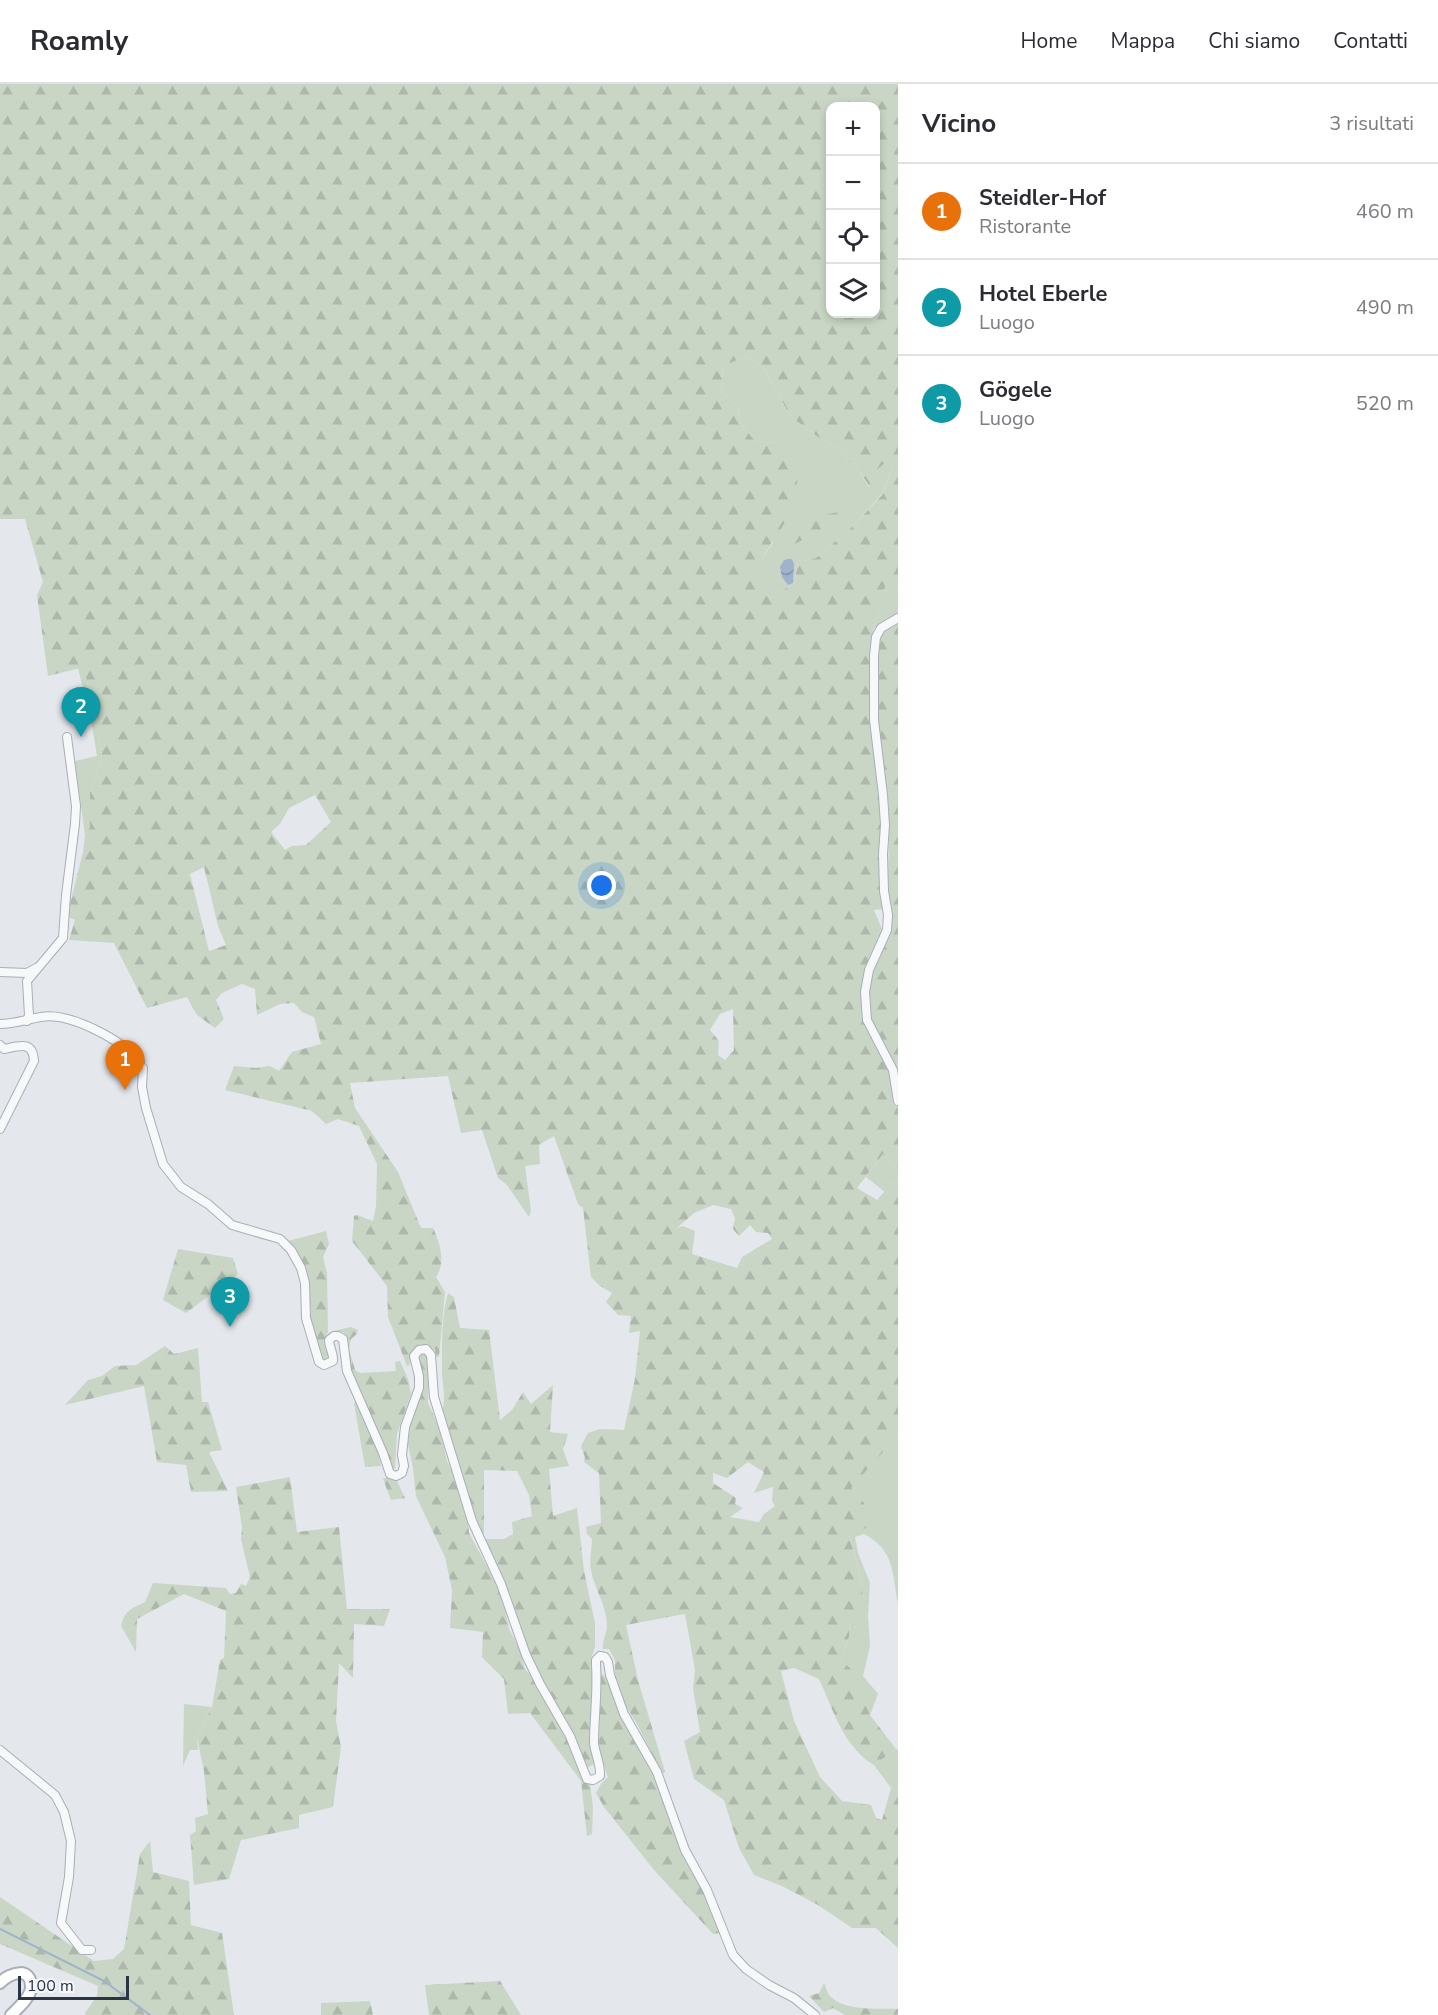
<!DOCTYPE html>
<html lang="it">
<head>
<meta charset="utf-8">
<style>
	:root { --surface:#fff; --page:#f2f2f3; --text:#2b2b33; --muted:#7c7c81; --line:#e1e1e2; --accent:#d1495b }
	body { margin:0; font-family:"Nunito Sans",sans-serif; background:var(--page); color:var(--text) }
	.controls { position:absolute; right:18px; top:18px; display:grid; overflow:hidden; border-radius:12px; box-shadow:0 3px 9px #0003 }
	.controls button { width:54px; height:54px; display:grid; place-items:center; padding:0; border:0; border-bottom:2px solid var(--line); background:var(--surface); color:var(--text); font:30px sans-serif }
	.scale { position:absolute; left:18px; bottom:15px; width:111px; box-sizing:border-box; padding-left:6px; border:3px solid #2b3445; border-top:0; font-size:16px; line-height:21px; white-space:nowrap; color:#2b3445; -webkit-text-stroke:4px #f4f6f9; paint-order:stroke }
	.you { position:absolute; left:602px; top:802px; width:21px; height:21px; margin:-15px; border:4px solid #fff; border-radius:50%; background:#1a73e8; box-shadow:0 0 0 9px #1a73e833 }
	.badge { display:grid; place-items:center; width:39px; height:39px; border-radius:50%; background:var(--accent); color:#fff; font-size:20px; font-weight:700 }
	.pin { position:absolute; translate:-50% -50px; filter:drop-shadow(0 2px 3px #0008) }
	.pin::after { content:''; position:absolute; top:32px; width:21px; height:18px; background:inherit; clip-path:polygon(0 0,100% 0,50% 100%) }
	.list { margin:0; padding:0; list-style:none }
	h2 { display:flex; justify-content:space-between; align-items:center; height:78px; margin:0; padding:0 24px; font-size:26px }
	h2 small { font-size:20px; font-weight:400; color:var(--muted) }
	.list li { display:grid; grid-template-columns:39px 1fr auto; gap:18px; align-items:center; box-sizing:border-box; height:96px; padding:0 24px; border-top:2px solid var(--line) }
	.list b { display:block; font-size:22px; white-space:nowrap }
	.list p { margin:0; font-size:20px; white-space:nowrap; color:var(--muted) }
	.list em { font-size:20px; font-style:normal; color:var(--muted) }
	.icon { flex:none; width:33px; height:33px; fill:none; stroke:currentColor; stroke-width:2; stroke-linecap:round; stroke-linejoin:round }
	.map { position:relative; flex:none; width:898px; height:1931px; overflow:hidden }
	header { display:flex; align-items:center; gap:36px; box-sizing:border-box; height:84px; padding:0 30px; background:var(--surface); border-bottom:2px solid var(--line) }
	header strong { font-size:28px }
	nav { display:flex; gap:33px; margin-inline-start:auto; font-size:21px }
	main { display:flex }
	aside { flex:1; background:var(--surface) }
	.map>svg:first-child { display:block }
	.green { fill:#c9d6c5 }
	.forest { fill:url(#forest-firs); fill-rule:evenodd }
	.water { fill:url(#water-waves) }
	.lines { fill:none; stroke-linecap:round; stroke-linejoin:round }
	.stream { stroke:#9fb4cc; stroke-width:2 }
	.street-casing { stroke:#a9aeb7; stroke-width:10 }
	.secondary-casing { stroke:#a9aeb7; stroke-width:14 }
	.street { stroke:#f7f8fa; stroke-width:8 }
	.secondary { stroke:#fff; stroke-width:10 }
</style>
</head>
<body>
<header>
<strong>Roamly</strong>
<nav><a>Home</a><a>Mappa</a><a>Chi siamo</a><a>Contatti</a></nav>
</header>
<main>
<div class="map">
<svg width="898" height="1931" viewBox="0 0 898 1931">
	<defs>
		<pattern id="forest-firs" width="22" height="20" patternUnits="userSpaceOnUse" patternTransform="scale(1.5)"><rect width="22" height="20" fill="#c9d6c5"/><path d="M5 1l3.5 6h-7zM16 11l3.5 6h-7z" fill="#adb8ab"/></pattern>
		<pattern id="water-waves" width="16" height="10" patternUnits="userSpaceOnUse" patternTransform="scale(1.5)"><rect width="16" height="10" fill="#9fb4cc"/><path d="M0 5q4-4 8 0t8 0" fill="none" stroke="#8293a7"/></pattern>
	</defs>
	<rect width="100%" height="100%" fill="#e4e7ec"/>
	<g class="green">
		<path d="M747,272L763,283L791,333L818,353L843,367L849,378L857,384L869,403L878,385L893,371V381L883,409L851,444L816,474L798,478L794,501L776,509L762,495V474L773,459L775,359L755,357L741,340L738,323L721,308L723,282Z"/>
		<path d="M886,498L898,502V530L874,544Z"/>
		<path d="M84,582L102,672L90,708V743L85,751L75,677L97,672L91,636H85L83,624L87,621L78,584Z"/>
		<path d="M883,1070L898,1085V1098L891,1100L885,1108L866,1093Z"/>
		<path d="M898,1351V1520C892,1488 895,1467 864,1450L855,1453L858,1469L870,1499L868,1532L870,1562L863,1592L878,1610L870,1631L852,1587L841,1576L849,1553L850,1537L863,1502L849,1450L850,1404Z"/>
		<path d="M184,1620L212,1623L197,1654L198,1666H190L183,1682Z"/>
		<path d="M896,1665L898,1666V1702L891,1704L874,1681Z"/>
	</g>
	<g class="forest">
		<path d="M0,0H898V502L886,499L872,551L871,571L881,713L884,825L874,826L883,848L867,885L864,936L891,989L893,1013L898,1023V1085L883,1070L857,1104L877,1116L891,1100L898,1098V1351L851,1404L864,1419L866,1444L849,1451L863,1502L859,1534L850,1537L849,1553L841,1576L852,1586L870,1631L896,1665L874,1681C844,1664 833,1625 819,1595L794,1584L781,1587L794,1637L820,1693L842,1717L871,1721L876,1734L882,1736L891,1704L898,1702V1864L876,1844H852L818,1821L782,1802L754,1791L739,1764L724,1716L694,1695L684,1657L700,1648L693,1604L695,1586L685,1530L626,1541L638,1596L665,1688L662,1689L637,1640L625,1621L615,1590V1576L609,1565H603C602,1555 607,1550 607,1542C607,1522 595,1506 591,1487C589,1475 592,1466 592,1455L587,1450L586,1443L601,1439L599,1389L584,1378L585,1374L581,1362L588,1349L600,1345L624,1346L635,1295L640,1247L629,1249L631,1232L618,1231L606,1218L612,1209L600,1202L591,1193L583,1124L578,1120L554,1052L539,1061L540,1080L525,1082L531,1127L529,1133L507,1101L498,1094L482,1046L461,1049L448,992L350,999L355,1024L398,1088L421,1144H433C440,1159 446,1179 436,1193L445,1208L439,1273H436L435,1266C422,1257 408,1265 410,1281L407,1282L388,1233L387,1202L352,1157L354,1132L357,1131L373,1137L376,1123L377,1080L359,1042L338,1035L326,1040L312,1027L225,1006L234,982L256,984L270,982L279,987L292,968L321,960L314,933L302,928L294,919L280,920L257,931L255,905L242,900L222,909L216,916L224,935L215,944L197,931L187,913L147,924L114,859L69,856L75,836L67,832L83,768L85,751L90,743V708L102,672L84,583L48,592L37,511L43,498L25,435H0ZM830,22H876V230H830ZM747,272L763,283L791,333L818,353L843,367L849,378L857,384L870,403L878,385L893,372V381L883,410L851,444L816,474L798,478L794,501L776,509L762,494V474L792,428L801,375L775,359L755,357L741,340L738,323L721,308L723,282ZM315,711L331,738L306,761L292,762L285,766L271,748L280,740L289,724ZM204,783L218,842L226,861L209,867L190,790ZM733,925L734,966L725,976L718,971L719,957L710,946L720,930ZM713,1121L731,1125L735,1134L733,1145L739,1152L750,1141L756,1148L768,1149L772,1155L742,1173L737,1184L692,1170L695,1147L683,1142L677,1144L694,1129ZM748,1378L764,1388L754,1409L773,1403L772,1417L775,1422L764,1430L759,1438L730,1433L743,1424L735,1420L736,1414L713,1399V1389L727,1394Z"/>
		<path d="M857,425L834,444C809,443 807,460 783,463L804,434Z"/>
		<path d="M898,538V1004L896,984L870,936L868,908L872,887L889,848L892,830L888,807L889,740L888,715L877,636L879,558L884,545Z"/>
		<path d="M326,1147L329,1160L323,1173L327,1189L328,1248C324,1257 323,1262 329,1271L326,1276H323L320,1272L308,1228H311V1222L308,1223C311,1197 304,1178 288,1157Z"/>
		<path d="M178,1165L233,1174L238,1190L186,1229L163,1216Z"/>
		<path d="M448,1209L454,1213L460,1244L489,1246L500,1336L512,1326L523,1308L531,1320L553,1301L550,1348L568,1350L563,1365L569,1382L549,1385L553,1432L577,1424L584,1487L595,1539V1563L591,1575L593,1584V1621L590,1642L591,1666L595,1680L586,1684L573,1650L531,1575L484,1458L486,1455H504L513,1450L512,1438L532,1432L529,1411L517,1387L484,1386V1453L482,1454L442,1327C446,1315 443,1303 442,1290C442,1266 441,1232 448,1209Z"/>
		<path d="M351,1243L358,1246L357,1250L351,1255L349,1265L355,1286L360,1289L396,1287L395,1278L400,1277L408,1295L411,1310L397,1350L395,1385H392L363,1312L350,1288L345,1250L343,1248H334L333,1247Z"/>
		<path d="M165,1262L174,1270L198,1264L202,1318H208L222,1366L209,1368L228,1407L191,1408L186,1381L157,1378L144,1302L65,1321L88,1296L102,1292L115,1282L136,1281Z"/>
		<path d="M422,1270H425L429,1276L428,1319L439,1343L447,1377L458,1399L468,1436L469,1449L495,1497L504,1519L509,1545L520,1566L525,1585L532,1593L568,1654L581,1693L586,1698L590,1699L593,1724L592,1750L587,1752L581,1697L530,1629L508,1630L504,1595L482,1573L483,1548L450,1544L452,1506L445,1473L416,1412L413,1384L407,1355L410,1338L421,1312L422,1303L418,1274Z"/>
		<path d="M357,1317L378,1367L381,1382L365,1383L354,1319Z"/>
		<path d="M290,1393L297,1448L339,1443L347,1525H390L384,1542L354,1540L353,1594L339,1579L336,1637L341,1663L333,1723L299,1731V1744L241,1756L229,1795L194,1801L190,1751L196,1747L195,1734L208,1730L204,1687L197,1654L212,1623L220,1576L224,1574L226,1527L184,1510L137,1535L136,1568L121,1542C125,1526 131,1525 145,1518L153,1499L226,1504L230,1510L236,1509L241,1500L246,1502L250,1493L241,1455L242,1444L236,1403Z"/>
		<path d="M387,1393L397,1397L405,1414L391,1416L383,1395Z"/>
		<path d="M602,1590L607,1594L619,1630L653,1690L704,1807L720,1849L713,1850L654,1786L604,1723L596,1709L601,1700L608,1693L599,1667L600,1594Z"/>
		<path d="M150,1757L153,1788L189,1797L191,1841L222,1849L234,1931H86L85,1929L97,1912L98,1902L0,1860V1813L94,1877L113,1875L124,1865L140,1770Z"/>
		<path d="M500,1897L521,1931H429L425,1901Z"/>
		<path d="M824,1899C826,1903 827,1909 830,1912C846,1928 878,1924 898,1925V1931H845L833,1924L824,1928L809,1912L819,1909Z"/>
		<path d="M370,1917L373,1931H321V1919Z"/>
	</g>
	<path class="water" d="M792,475L794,480L793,499L788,501L782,493L780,483L784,476Z"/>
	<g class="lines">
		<path class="stream" d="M0,1845L104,1897L150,1931"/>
		<g class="street-casing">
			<g id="street">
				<path d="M898,534L881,544L876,553L874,572V636L883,711L885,741L883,770L884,807L888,831L887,846L869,886L865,908L867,936L893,986L898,1017"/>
				<path d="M0,888L27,889L36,884"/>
				<path d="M27,937L29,931L27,897L63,854L66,811L75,740L76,722L67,653"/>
				<path d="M0,940C15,940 27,935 41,933C70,928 122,956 140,978"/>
				<path d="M0,961L4,965C19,962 33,956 34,977L0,1045"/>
				<path d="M143,984L142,1003L146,1024L163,1080L181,1103L208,1120L232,1141L280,1155L291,1166L301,1184L305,1199L306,1234L319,1278L324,1281L333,1277C334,1269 329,1264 329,1256L334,1252H338L343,1255L347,1287L383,1369L390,1390L396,1392L402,1389L404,1382L402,1371L405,1343L419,1304V1292L414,1272L419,1266L426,1265L431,1271L434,1313L472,1437L501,1500L526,1571L540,1600L570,1652L587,1695L593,1696L600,1692C601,1680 595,1670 594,1659C594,1633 598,1607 596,1581V1576L600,1572L605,1573L608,1578L610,1591L624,1630L657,1688L685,1766L707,1806L733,1871L746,1885L769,1901L794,1914L815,1931"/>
				<path d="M0,1666L55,1711L64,1728L71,1757L69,1793L61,1839L82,1866H91"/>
			</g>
		</g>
		<g class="secondary-casing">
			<path id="secondary" d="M0,1899C10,1888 32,1882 31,1904C30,1914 18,1924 11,1931"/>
		</g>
		<use href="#street" class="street"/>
		<use href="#secondary" class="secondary"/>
	</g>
</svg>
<div class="controls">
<button>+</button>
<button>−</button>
<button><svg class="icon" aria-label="locate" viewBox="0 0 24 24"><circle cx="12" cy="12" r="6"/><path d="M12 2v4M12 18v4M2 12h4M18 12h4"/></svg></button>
<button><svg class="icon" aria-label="layers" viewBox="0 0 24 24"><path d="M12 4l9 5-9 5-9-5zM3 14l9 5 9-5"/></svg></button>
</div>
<div class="scale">100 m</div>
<div class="you"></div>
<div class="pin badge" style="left:125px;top:1006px;background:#e8710a">1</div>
<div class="pin badge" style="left:81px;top:653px;background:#0f9aa8">2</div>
<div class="pin badge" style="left:230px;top:1243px;background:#0f9aa8">3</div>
</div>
<aside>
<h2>Vicino<small>3 risultati</small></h2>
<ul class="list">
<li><span class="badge" style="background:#e8710a">1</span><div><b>Steidler-Hof</b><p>Ristorante</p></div><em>460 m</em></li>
<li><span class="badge" style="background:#0f9aa8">2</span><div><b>Hotel Eberle</b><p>Luogo</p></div><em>490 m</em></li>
<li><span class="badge" style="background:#0f9aa8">3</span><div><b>Gögele</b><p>Luogo</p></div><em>520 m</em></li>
</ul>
</aside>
</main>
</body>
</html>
